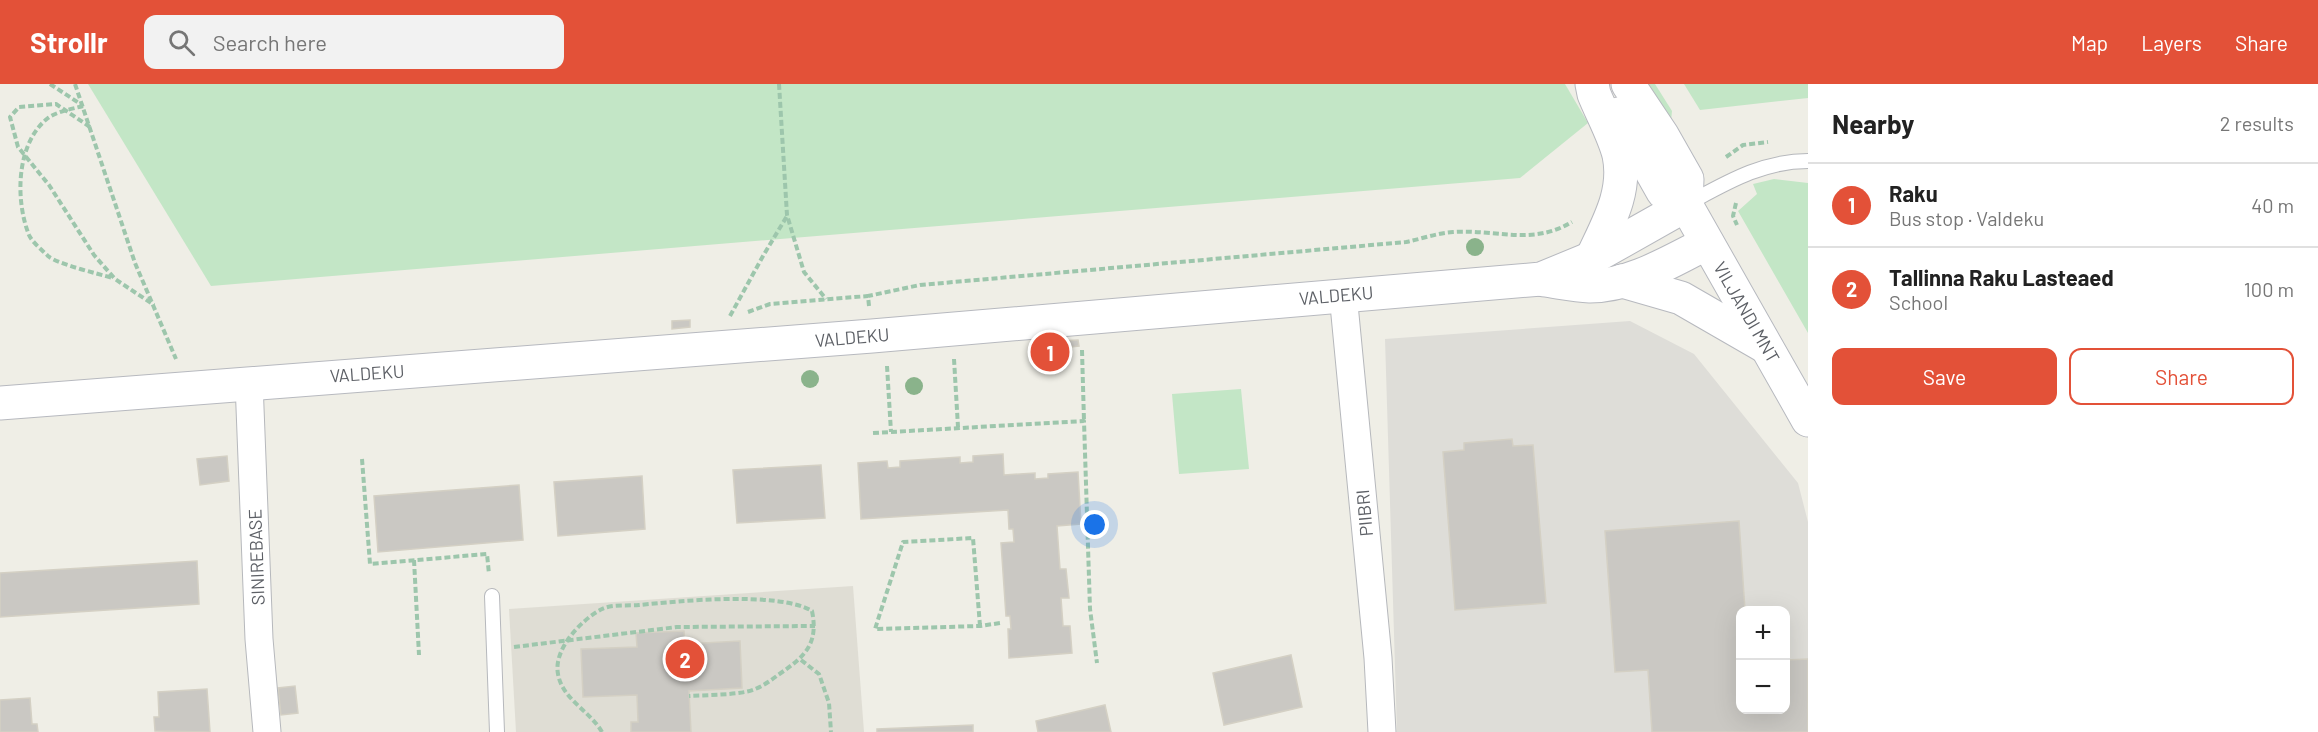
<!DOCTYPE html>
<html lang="en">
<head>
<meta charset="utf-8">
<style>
	:root { --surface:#fff; --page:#f2f2f2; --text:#222; --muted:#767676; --line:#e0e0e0; --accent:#e35138 }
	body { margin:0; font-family:Barlow,sans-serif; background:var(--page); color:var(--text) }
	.controls { position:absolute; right:18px; bottom:18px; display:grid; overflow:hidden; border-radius:12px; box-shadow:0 6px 24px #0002 }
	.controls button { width:54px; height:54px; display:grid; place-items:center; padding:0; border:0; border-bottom:2px solid var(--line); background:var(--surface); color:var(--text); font:30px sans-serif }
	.you { position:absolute; left:1095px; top:441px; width:21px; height:21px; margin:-15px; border:4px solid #fff; border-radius:50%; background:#1a73e8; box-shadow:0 0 0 9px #1a73e833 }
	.badge { display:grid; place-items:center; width:39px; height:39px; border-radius:50%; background:var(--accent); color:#fff; font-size:20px; font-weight:700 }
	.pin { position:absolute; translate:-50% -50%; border:3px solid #fff; box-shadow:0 2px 6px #0006 }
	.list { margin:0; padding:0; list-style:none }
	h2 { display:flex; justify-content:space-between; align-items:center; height:78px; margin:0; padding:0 24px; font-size:26px }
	h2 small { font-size:20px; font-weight:400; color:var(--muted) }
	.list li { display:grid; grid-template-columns:39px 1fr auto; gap:18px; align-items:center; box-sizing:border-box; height:84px; padding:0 24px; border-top:2px solid var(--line) }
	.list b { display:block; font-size:22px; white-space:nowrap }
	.list p { margin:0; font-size:20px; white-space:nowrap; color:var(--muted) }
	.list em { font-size:20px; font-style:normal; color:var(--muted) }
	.actions { display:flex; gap:12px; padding:18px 24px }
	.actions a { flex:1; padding:14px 0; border:2px solid var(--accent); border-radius:12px; text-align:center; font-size:21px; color:var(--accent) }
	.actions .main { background:var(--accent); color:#fff }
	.icon { flex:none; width:33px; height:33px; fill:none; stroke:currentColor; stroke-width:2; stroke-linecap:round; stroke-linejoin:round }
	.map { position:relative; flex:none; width:1808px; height:648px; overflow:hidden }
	header { display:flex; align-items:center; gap:36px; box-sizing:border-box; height:84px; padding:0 30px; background:var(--accent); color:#fff }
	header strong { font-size:28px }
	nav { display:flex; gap:33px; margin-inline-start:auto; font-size:21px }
	.search { width:420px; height:54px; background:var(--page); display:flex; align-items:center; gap:15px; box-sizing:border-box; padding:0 21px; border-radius:12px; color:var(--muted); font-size:22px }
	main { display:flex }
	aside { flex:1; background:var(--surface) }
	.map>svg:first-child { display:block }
	.industrial { fill:#deddd8; fill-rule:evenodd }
	.education { fill:#dfddd4 }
	.green { fill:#c3e6c6 }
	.building { fill:#cac8c3; stroke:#d4d0c4; stroke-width:1.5 }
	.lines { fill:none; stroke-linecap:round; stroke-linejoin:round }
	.lane-casing { stroke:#b6b8bc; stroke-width:16 }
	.street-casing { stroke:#b6b8bc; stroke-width:29 }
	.secondary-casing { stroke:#b7b9bf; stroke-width:35 }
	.path { stroke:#9dc6ac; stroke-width:4; stroke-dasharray:6 3; stroke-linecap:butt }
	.lane { stroke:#fff; stroke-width:14 }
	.street { stroke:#fff; stroke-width:27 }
	.secondary { stroke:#fff; stroke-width:33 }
	.tree { fill:#8ab38b }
	.labels { text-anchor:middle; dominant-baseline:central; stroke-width:4.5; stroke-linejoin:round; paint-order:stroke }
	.street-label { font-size:18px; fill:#5d6066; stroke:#fff }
</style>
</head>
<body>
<header>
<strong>Strollr</strong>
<div class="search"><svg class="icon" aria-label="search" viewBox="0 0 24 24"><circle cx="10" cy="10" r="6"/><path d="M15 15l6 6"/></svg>Search here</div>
<nav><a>Map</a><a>Layers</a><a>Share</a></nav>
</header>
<main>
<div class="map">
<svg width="1808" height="648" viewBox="0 0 1808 648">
	<rect width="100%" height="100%" fill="#efeee6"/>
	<path class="industrial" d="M1630,237L1694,270L1798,399L1808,438V648H1397L1385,255ZM1740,526H1786V626H1740Z"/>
	<path class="education" d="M853,502L864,648H516L509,525Z"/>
	<g class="green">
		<path d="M88,0H1565L1588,39L1520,94L211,202Z"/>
		<path d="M1645,0H1655L1672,27L1671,37Z"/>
		<path d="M1684,0H1808V14L1700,26Z"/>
		<path d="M1774,95L1808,99V249L1738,127L1757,110L1753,100Z"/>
		<path d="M1241,305L1249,385L1179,390L1172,310Z"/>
	</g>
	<g class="building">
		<path d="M690,236V243L672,245V237Z"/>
		<path d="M1078,256L1079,262L1061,264L1060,257Z"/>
		<path d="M1512,355L1513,362L1533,361L1546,519L1455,526L1443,368L1464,366V359Z"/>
		<path d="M1003,370L1004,391L1035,389V395L1048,394V390L1078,388L1081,440L1057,442L1060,485H1066L1069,514H1061L1063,542H1070L1072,569L1009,574L1008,545H1011L1010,532H1006L1001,459L1014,458L1013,445H1009L1008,426L861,435L858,379L887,377L888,384L900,383V377L960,373V379L973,378V372Z"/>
		<path d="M227,372L229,397L200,401L197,375Z"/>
		<path d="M821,381L825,434L737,439L733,386Z"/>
		<path d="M642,392L645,445L558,452L554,398Z"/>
		<path d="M519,401L523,456L378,468L374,412Z"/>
		<path d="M1739,437L1745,526H1740V626H1786V576L1808,575V648H1652L1648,586L1615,588L1605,447Z"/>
		<path d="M197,477L199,520L0,533V489Z"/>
		<path d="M684,547L685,560L740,557L742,604L689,607L691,648H631V638H638L637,611L583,613L581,565L637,563L636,549Z"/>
		<path d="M1291,571L1302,623L1224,641L1213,589Z"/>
		<path d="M295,602L298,629L281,631L278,604Z"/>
		<path d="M207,605L210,648L155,647L154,633H159L158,608Z"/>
		<path d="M30,614L32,640H37L38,648H0V616Z"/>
		<path d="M1105,621L1111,648H1038L1036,637Z"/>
		<path d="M973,641V648H877V645Z"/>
	</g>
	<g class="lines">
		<g class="lane-casing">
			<g id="lane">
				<path d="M1687,120C1726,99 1762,77 1808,77"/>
				<path d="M492,512L497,648"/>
			</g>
		</g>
		<g class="street-casing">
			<g id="street">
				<path d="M1343,210L1378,574L1382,648"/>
				<path d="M249,298L259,555L267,648"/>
			</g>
		</g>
		<g class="secondary-casing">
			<g id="secondary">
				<path d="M1628,0L1662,51L1687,95L1686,121L1808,336"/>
				<path d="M1619,30L1663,108L1686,121"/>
				<path d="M1592,174C1607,141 1627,109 1619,71C1614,51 1602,30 1594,10L1592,0"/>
				<path d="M1544,196C1559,198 1575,201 1590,202C1631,202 1671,177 1707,159"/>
				<path d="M1622,197L1681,214L1766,263"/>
				<path d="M0,319L872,252L1541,195L1592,174L1686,121"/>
			</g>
		</g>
		<g class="path">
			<path d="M50,0L82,21"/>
			<path d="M75,0L135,179L176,275"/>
			<path d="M779,0L787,131L804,188L826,215"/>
			<path d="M83,22C72,25 58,27 48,34C16,59 15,116 29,151C32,158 42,166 48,172C57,180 99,190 113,194"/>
			<path d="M90,43L56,20L19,23L10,33L18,63L49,101L94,171L115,195L154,221"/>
			<path d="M1726,73L1743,61L1768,58"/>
			<path d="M1736,119L1733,132L1737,141"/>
			<path d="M869,222L868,212L920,201L1406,158C1421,155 1437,149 1453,148C1496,145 1532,162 1572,138"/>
			<path d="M748,228L770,220L868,212"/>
			<path d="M730,232L763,172L787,132"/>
			<path d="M1082,266L1084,337"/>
			<path d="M954,275L958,343"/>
			<path d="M887,282L891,348"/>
			<path d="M873,349L1084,337L1090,525L1097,579"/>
			<path d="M362,375L370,480L487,470L489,490"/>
			<path d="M414,476L419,571"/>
			<path d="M980,542L973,454L903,458L875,545L980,542L1000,539"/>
			<path d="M514,563L677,543L815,542"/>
			<path d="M801,576L819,590L829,619L831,648"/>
			<path d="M602,648C590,627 562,615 558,590C553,565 582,535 602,525C612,520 628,522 639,521C679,517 779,507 812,527C819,561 804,573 778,591C769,598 757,606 745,608C727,611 707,611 689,612"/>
		</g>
		<use href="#lane" class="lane"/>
		<use href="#street" class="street"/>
		<use href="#secondary" class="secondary"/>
	</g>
	<g class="tree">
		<circle cx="1475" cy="163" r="9"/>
		<circle cx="810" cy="295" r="9"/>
		<circle cx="914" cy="302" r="9"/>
	</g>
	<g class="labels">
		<g class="street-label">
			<text transform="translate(1336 211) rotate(-5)">VALDEKU</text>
			<text transform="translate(1747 228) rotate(60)">VILJANDI MNT</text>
			<text transform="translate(852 253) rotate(-5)">VALDEKU</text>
			<text transform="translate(367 289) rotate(-4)">VALDEKU</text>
			<text transform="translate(1364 429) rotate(-95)">PIIBRI</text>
			<text transform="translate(256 473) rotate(-92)">SINIREBASE</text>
		</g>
	</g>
</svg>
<div class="controls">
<button>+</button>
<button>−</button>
</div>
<div class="you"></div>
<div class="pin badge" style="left:1050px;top:268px">1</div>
<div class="pin badge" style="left:685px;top:575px">2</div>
</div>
<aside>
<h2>Nearby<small>2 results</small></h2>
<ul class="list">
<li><span class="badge">1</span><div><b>Raku</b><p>Bus stop · Valdeku</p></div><em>40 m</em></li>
<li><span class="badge">2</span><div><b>Tallinna Raku Lasteaed</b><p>School</p></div><em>100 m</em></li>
</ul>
<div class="actions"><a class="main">Save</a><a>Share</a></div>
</aside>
</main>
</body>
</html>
